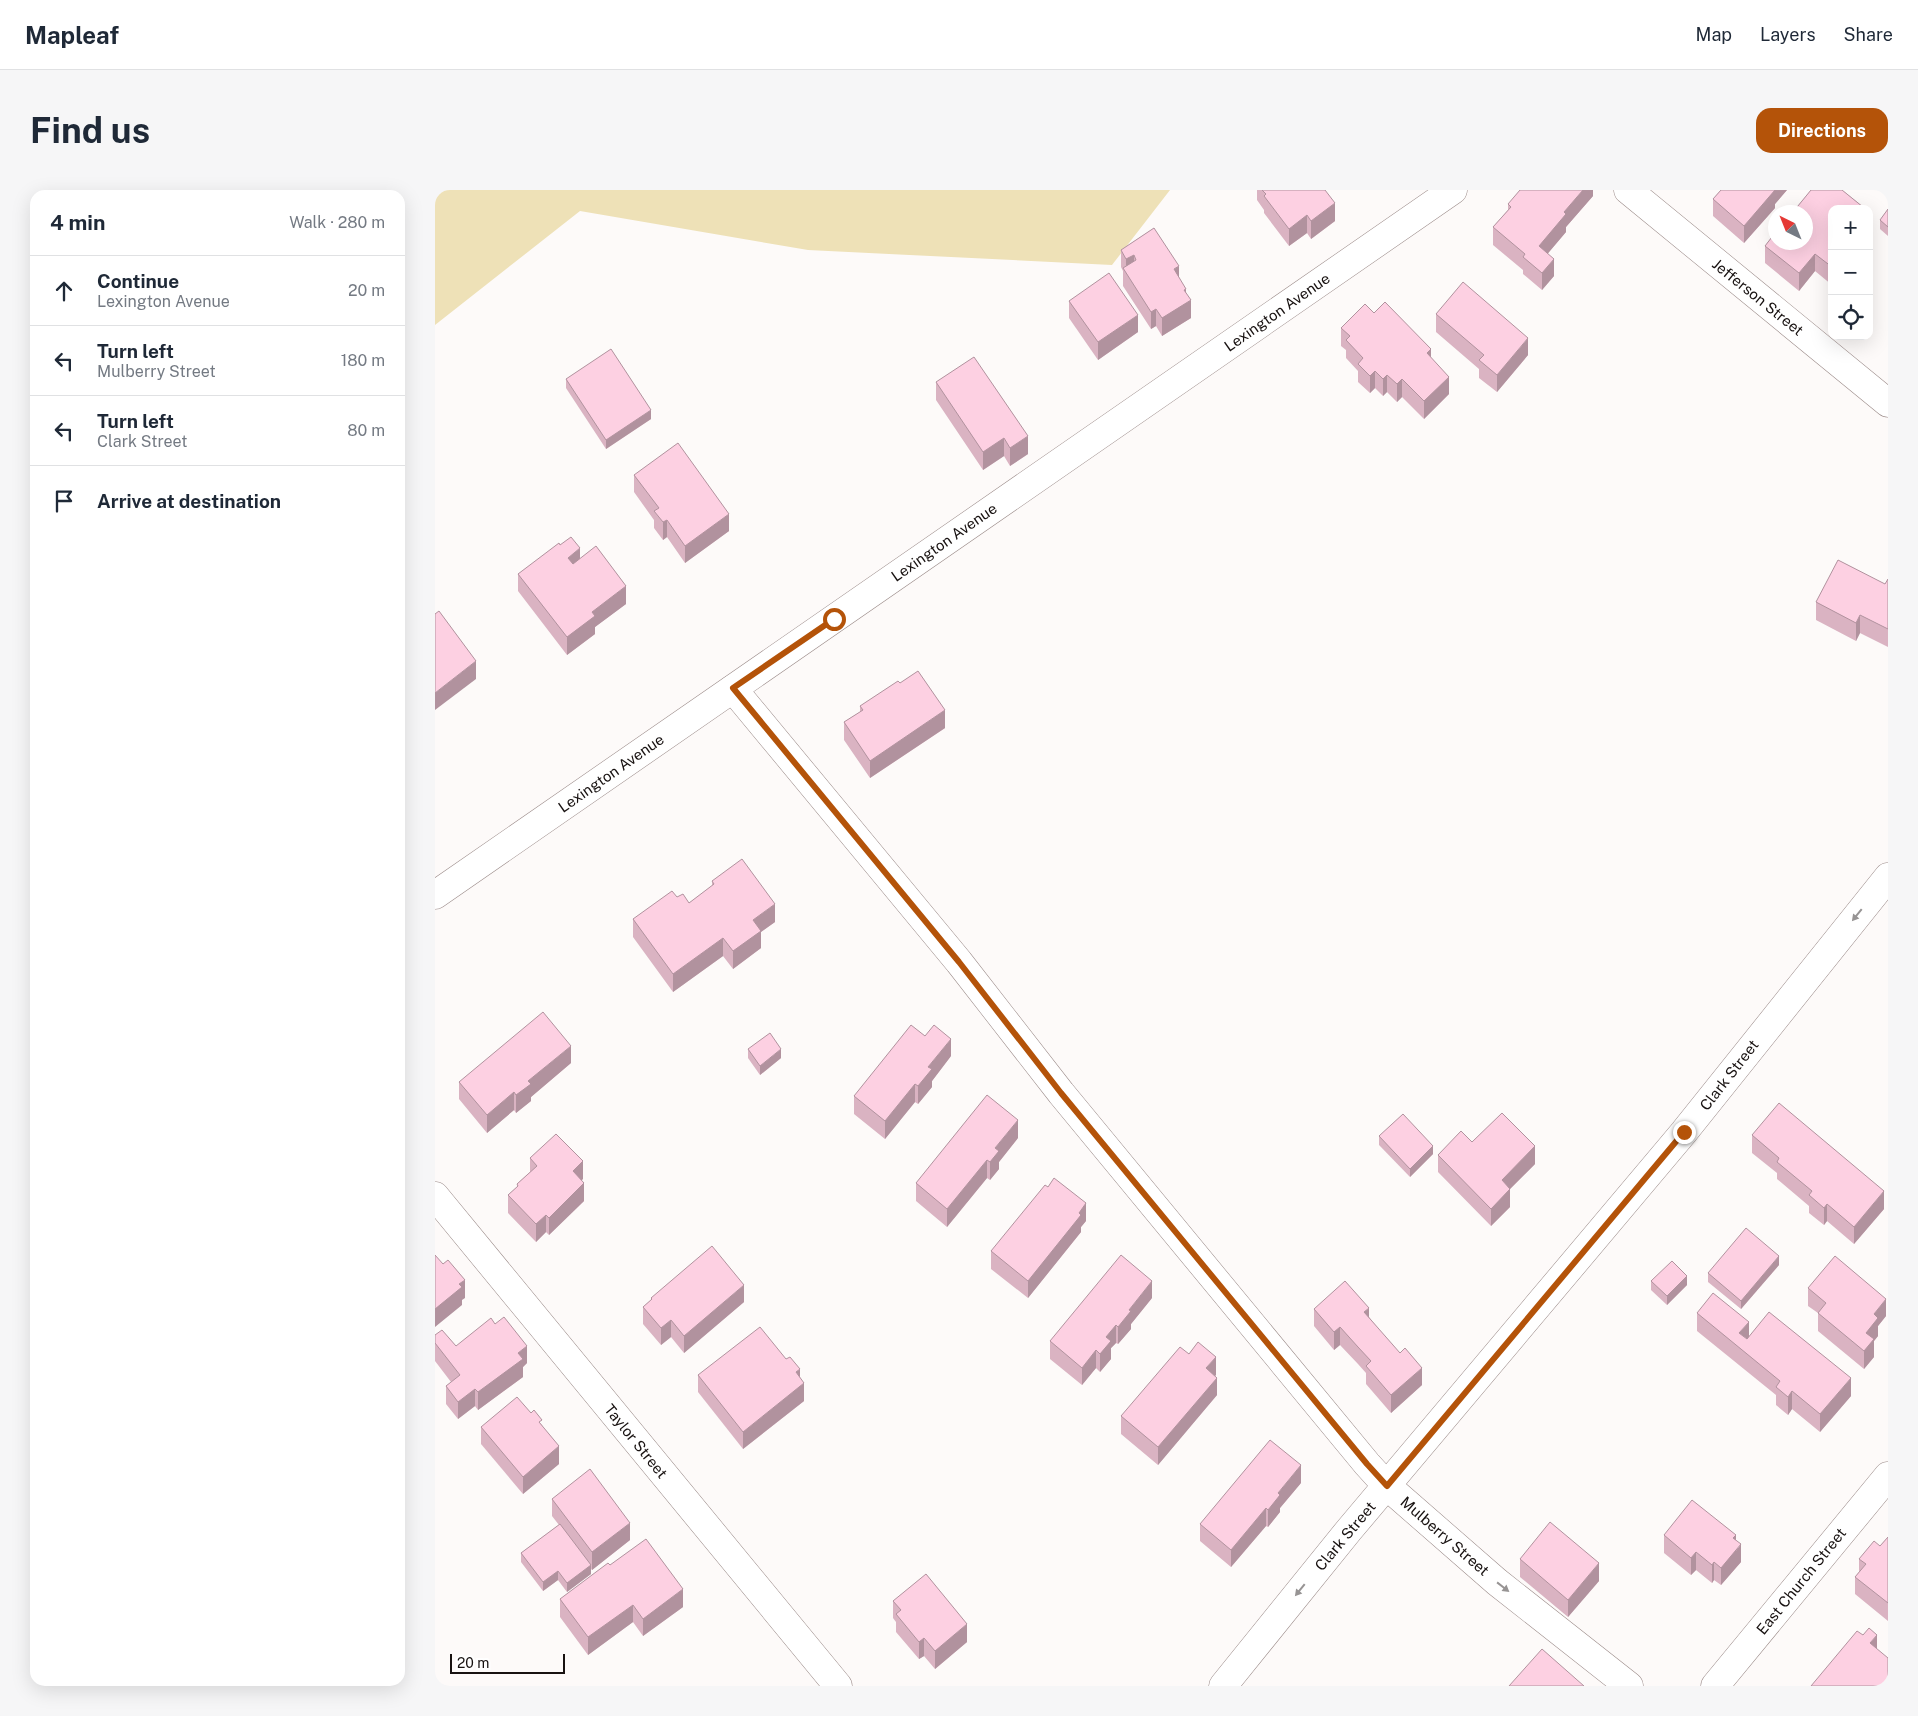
<!DOCTYPE html>
<html lang="en">
<head>
<meta charset="utf-8">
<style>
	:root { --surface:#fff; --page:#f6f6f7; --text:#1f2937; --muted:#747a83; --line:#e0e1e3; --accent:#b45309 }
	body { margin:0; font-family:"Public Sans",sans-serif; background:var(--page); color:var(--text) }
	.controls { position:absolute; right:15px; top:15px; display:grid; overflow:hidden; border-radius:10px; box-shadow:0 5px 20px #0002 }
	.controls button { width:45px; height:45px; display:grid; place-items:center; padding:0; border:0; border-bottom:1px solid var(--line); background:var(--surface); color:var(--text); font:25px sans-serif }
	.compass { position:absolute; left:1333px; top:15px; width:45px; height:45px; border-radius:50%; background:var(--surface); box-shadow:0 5px 20px #0002; rotate:317deg }
	.scale { position:absolute; left:15px; bottom:12px; width:115px; box-sizing:border-box; padding-left:5px; border:2px solid #181211; border-top:0; font-size:14px; line-height:18px; white-space:nowrap; color:#181211; -webkit-text-stroke:4px #fff; paint-order:stroke }
	.stop { position:absolute; width:15px; height:15px; margin:-11px; border:4px solid #b45309; border-radius:50%; background:#fff }
	.stop.end { background:#b45309; border-color:#fff; box-shadow:0 1px 5px #0008 }
	.list { margin:0; padding:0; list-style:none }
	h2 { display:flex; justify-content:space-between; align-items:center; height:65px; margin:0; padding:0 20px; font-size:21px }
	h2 small { font-size:16px; font-weight:400; color:var(--muted) }
	.list li { display:grid; grid-template-columns:32px 1fr auto; gap:15px; align-items:center; box-sizing:border-box; height:70px; padding:0 20px; border-top:1px solid var(--line) }
	.list b { display:block; font-size:19px; white-space:nowrap }
	.list p { margin:0; font-size:16px; white-space:nowrap; color:var(--muted) }
	.list em { font-size:16px; font-style:normal; color:var(--muted) }
	.icon { flex:none; width:28px; height:28px; fill:none; stroke:currentColor; stroke-width:2; stroke-linecap:round; stroke-linejoin:round }
	.map { position:relative; flex:none; width:1453px; height:1496px; overflow:hidden; border-radius:15px }
	header { display:flex; align-items:center; gap:30px; box-sizing:border-box; height:70px; padding:0 25px; background:var(--surface); border-bottom:1px solid var(--line) }
	header strong { font-size:24px }
	nav { display:flex; gap:28px; margin-inline-start:auto; font-size:18px }
	.intro { display:flex; align-items:center; justify-content:space-between; box-sizing:border-box; height:120px; padding:0 30px }
	h1 { margin:0; font-size:35px }
	.button { padding:12px 22px; border-radius:15px; background:var(--accent); color:#fff; font-size:18px; font-weight:700 }
	main { display:flex; gap:30px; padding:0 30px }
	aside { flex:1; background:var(--surface); border-radius:15px; box-shadow:0 5px 20px #0002 }
	.map>svg:first-child { display:block }
	.green { fill:#eee1b7 }
	.lines { fill:none; stroke-linecap:round; stroke-linejoin:round }
	.minor-casing { stroke:#9a8a88; stroke-width:29 }
	.minor { stroke:#fff; stroke-width:28 }
	.wall { fill:#dab3c2 }
	.shaded-wall { fill:#b1929e }
	.building { fill:#fdd0e2; stroke:#b1929e }
	.oneway { fill:#979494 }
	.route { stroke:#b45309; stroke-width:6 }
	.labels { text-anchor:middle; dominant-baseline:central; stroke-width:4.5; stroke-linejoin:round; paint-order:stroke }
	.street-label { font-size:15px; fill:#181211; stroke:#fff }
</style>
</head>
<body>
<header>
<strong>Mapleaf</strong>
<nav><a>Map</a><a>Layers</a><a>Share</a></nav>
</header>
<div class="intro"><h1>Find us</h1><a class="button">Directions</a></div>
<main>
<aside>
<h2>4 min<small>Walk · 280 m</small></h2>
<ul class="list">
<li><svg class="icon" aria-label="ahead" viewBox="0 0 24 24"><path d="M12 20V5M6 11l6-6 6 6"/></svg><div><b>Continue</b><p>Lexington Avenue</p></div><em>20 m</em></li>
<li><svg class="icon" aria-label="left" viewBox="0 0 24 24"><path d="M17 20v-9H6M10 6l-5 5 5 5"/></svg><div><b>Turn left</b><p>Mulberry Street</p></div><em>180 m</em></li>
<li><svg class="icon" aria-label="left" viewBox="0 0 24 24"><path d="M17 20v-9H6M10 6l-5 5 5 5"/></svg><div><b>Turn left</b><p>Clark Street</p></div><em>80 m</em></li>
<li><svg class="icon" aria-label="arrive" viewBox="0 0 24 24"><path d="M6 21V4h12l-3 4 3 4H6"/></svg><div><b>Arrive at destination</b></div></li>
</ul>
</aside>
<div class="map">
<svg width="1453" height="1496" viewBox="0 0 1453 1496">
	<rect width="100%" height="100%" fill="#fdfaf9"/>
	<path class="green" d="M0,0H735L677,75L373,60L145,21L0,135Z"/>
	<g class="lines">
		<g class="minor-casing">
			<g id="minor">
				<path d="M1193,0L1453,213"/>
				<path d="M298,499L524,772L626,903L932,1274L952,1296L1062,1392L1194,1496"/>
				<path d="M0,705L1018,0"/>
				<path d="M0,1006L403,1496"/>
				<path d="M788,1496L914,1340L1249,942L1453,687"/>
				<path d="M1280,1496L1453,1286"/>
			</g>
		</g>
		<use href="#minor" class="minor"/>
	</g>
	<g class="wall">
		<path d="M822,0H890L900,31L876,49L872,43L854,56L829,23V20L822,10Z"/>
		<path d="M1158,0V6L1131,37V42L1113,63L1119,86L1107,100L1088,84V80L1058,55V37L1073,20V14Z"/>
		<path d="M1286,0H1352L1340,14V18L1309,53L1278,26V9Z"/>
		<path d="M1376,0H1407L1428,17V19H1397V95L1380,81L1364,101L1330,73V56L1340,43V52H1370V22H1358Z"/>
		<path d="M1453,19V46L1445,39V30Z"/>
		<path d="M719,38L751,104L756,128L727,146L721,136L716,139L688,96V81L686,77V60Z"/>
		<path d="M634,111L703,142L663,170L634,128Z"/>
		<path d="M939,123L996,168L1014,204L989,229L967,207L962,212L952,202L948,206L940,198L935,203L923,192V181L911,168V160L906,156V138Z"/>
		<path d="M1001,124L1093,165L1062,202L1044,188V179L1001,142Z"/>
		<path d="M131,189L216,229L171,259L131,198Z"/>
		<path d="M501,192L593,264L575,276L569,266L548,280L501,210Z"/>
		<path d="M199,285L294,341L250,373L232,347L228,350L219,338V330L199,302Z"/>
		<path d="M125,355L145,369L191,414L160,437V444L132,465L83,401V384Z"/>
		<path d="M1453,389V457L1425,443L1421,451L1381,430V412L1450,394Z"/>
		<path d="M425,516L510,538L435,588L409,550V532L425,522Z"/>
		<path d="M277,691L340,732L326,742V758L298,779L288,766L238,802L198,747V729L242,707L254,713L277,696Z"/>
		<path d="M313,859L346,868L325,885L313,868Z"/>
		<path d="M516,866L497,891V897L483,914L480,912L450,949L419,924V906Z"/>
		<path d="M136,873L96,907V911L81,923L79,920L52,943L24,909V892Z"/>
		<path d="M1317,945L1449,1019L1419,1054L1392,1031L1389,1035L1374,1023V1016L1342,989V983L1317,963Z"/>
		<path d="M944,946L998,964L975,987L944,955Z"/>
		<path d="M583,948L564,972V979L555,990L552,988L512,1037L481,1011V993Z"/>
		<path d="M1037,952L1100,974L1075,999V1017L1056,1036L1003,982V965Z"/>
		<path d="M95,968L148,989L146,990L149,1011L114,1045L111,1042L101,1052L73,1023V1005L82,997V994L95,982Z"/>
		<path d="M651,1031L646,1037V1042L593,1108L556,1079V1061Z"/>
		<path d="M1344,1075L1306,1119L1273,1092V1083Z"/>
		<path d="M1216,1091L1252,1095L1232,1115L1216,1100Z"/>
		<path d="M1373,1098L1451,1126L1443,1136V1146L1439,1151V1167L1429,1179L1383,1141V1123L1373,1116Z"/>
		<path d="M216,1108L309,1112L249,1163L236,1147L226,1155L208,1134V1117L216,1110Z"/>
		<path d="M717,1108L696,1134V1139L683,1154L681,1153L676,1158V1169L665,1182L661,1178L647,1195L615,1169V1151Z"/>
		<path d="M879,1119L934,1127L987,1195L956,1223L931,1194V1183L923,1174L905,1155L899,1160L879,1136Z"/>
		<path d="M1262,1123L1314,1146L1416,1206L1385,1242L1357,1219L1353,1225L1341,1215V1205L1262,1141Z"/>
		<path d="M0,1145L21,1156L92,1173L88,1177V1187L43,1220L40,1216L23,1229L11,1214V1196L16,1192L0,1171Z"/>
		<path d="M263,1185L365,1187L369,1211L308,1259L263,1202Z"/>
		<path d="M781,1185L780,1186L782,1205L723,1275L686,1244V1226Z"/>
		<path d="M96,1223L107,1235L124,1274L88,1304L46,1254V1237Z"/>
		<path d="M866,1293L845,1318V1322L833,1337L831,1336L796,1377L765,1351V1334Z"/>
		<path d="M117,1309L195,1350L157,1380L156,1379V1384L132,1402L123,1390L108,1401L86,1372V1363L124,1335L117,1326Z"/>
		<path d="M1229,1345L1301,1350L1306,1372L1286,1395L1279,1390L1277,1393L1261,1380L1256,1385L1229,1363Z"/>
		<path d="M1453,1347V1431L1420,1404V1387L1424,1382V1369L1445,1356Z"/>
		<path d="M1085,1369L1164,1391L1133,1427L1085,1387Z"/>
		<path d="M175,1375L248,1417L208,1446L198,1432L153,1465L125,1427V1409Z"/>
		<path d="M458,1411L532,1452L500,1479L489,1466L484,1469L461,1442V1432L458,1428Z"/>
	</g>
	<g class="shaded-wall">
		<path d="M1148,0H1158V6L1131,37V42L1104,74V56L1129,22Z"/>
		<path d="M1339,0H1352L1340,14V18L1309,53V36Z"/>
		<path d="M900,13V31L876,49V31Z"/>
		<path d="M872,25V43L854,56V39Z"/>
		<path d="M1380,64V81L1364,101V83Z"/>
		<path d="M699,65V82L691,83V69Z"/>
		<path d="M1119,69V86L1107,100V83Z"/>
		<path d="M744,76V94L739,79Z"/>
		<path d="M751,99V113L756,110V128L727,146V128L749,100Z"/>
		<path d="M721,119V136L716,139V122Z"/>
		<path d="M703,125V142L663,170V152Z"/>
		<path d="M1093,148V165L1062,202V185Z"/>
		<path d="M996,159V177L992,163Z"/>
		<path d="M940,181V198L935,203V186Z"/>
		<path d="M952,185V202L948,206V189Z"/>
		<path d="M1014,187V204L989,229V211Z"/>
		<path d="M967,189V207L962,212V194Z"/>
		<path d="M216,220V229L171,259V250Z"/>
		<path d="M593,246V264L575,276V258Z"/>
		<path d="M569,248V266L548,280V262Z"/>
		<path d="M294,324V341L250,373V356Z"/>
		<path d="M232,330V347L228,350V332Z"/>
		<path d="M145,358V376L133,385V368Z"/>
		<path d="M191,396V414L160,437V444L132,465V447L157,422Z"/>
		<path d="M1425,425V443L1421,451V433Z"/>
		<path d="M41,471V489L0,520V503Z"/>
		<path d="M510,520V538L435,588V571Z"/>
		<path d="M340,714V732L326,742V758L298,779V761L318,730Z"/>
		<path d="M288,748V766L238,802V784Z"/>
		<path d="M516,849V866L497,891V897L483,914V896L493,877Z"/>
		<path d="M136,856V873L96,907V911L81,923V905L93,891Z"/>
		<path d="M346,859V868L325,885V876Z"/>
		<path d="M480,894V912L450,949V931Z"/>
		<path d="M79,902V920L52,943V925Z"/>
		<path d="M583,930V948L564,972V979L555,990V972L560,958Z"/>
		<path d="M998,956V964L975,987V979Z"/>
		<path d="M1100,956V974L1075,999V1017L1056,1036V1019L1067,990Z"/>
		<path d="M552,970V988L512,1037V1019Z"/>
		<path d="M148,971V989L138,998V981Z"/>
		<path d="M149,993V1011L114,1045V1028Z"/>
		<path d="M1449,1001V1019L1419,1054V1037Z"/>
		<path d="M651,1013V1031L646,1037V1042L593,1108V1091Z"/>
		<path d="M1392,1014V1031L1389,1035V1018Z"/>
		<path d="M111,1025V1042L101,1052V1034Z"/>
		<path d="M1344,1066V1075L1306,1119V1111Z"/>
		<path d="M1252,1086V1095L1232,1115V1106Z"/>
		<path d="M30,1090V1108L27,1110V1115L0,1137V1119L24,1094Z"/>
		<path d="M717,1091V1108L696,1134V1139L683,1154V1137L694,1120Z"/>
		<path d="M309,1095V1112L249,1163V1146Z"/>
		<path d="M1451,1109V1126L1443,1136V1146L1439,1151V1167L1429,1179V1161L1431,1143L1439,1124Z"/>
		<path d="M934,1118V1135L929,1122Z"/>
		<path d="M236,1130V1147L226,1155V1138Z"/>
		<path d="M1314,1132V1150L1304,1143Z"/>
		<path d="M681,1135V1153L676,1158V1169L665,1182V1164L671,1147Z"/>
		<path d="M905,1137V1155L899,1160V1142Z"/>
		<path d="M92,1156V1173L88,1177V1187L43,1220V1202L83,1163Z"/>
		<path d="M661,1160V1178L647,1195V1178Z"/>
		<path d="M781,1167V1185L771,1196V1178Z"/>
		<path d="M987,1178V1195L956,1223V1205Z"/>
		<path d="M365,1179V1197L361,1182Z"/>
		<path d="M782,1188V1205L723,1275V1257Z"/>
		<path d="M1416,1188V1206L1385,1242V1224Z"/>
		<path d="M369,1193V1211L308,1259V1242Z"/>
		<path d="M40,1199V1216L23,1229V1212Z"/>
		<path d="M1357,1201V1219L1353,1225V1207Z"/>
		<path d="M124,1256V1274L88,1304V1287Z"/>
		<path d="M866,1275V1293L845,1318V1322L833,1337V1320L843,1303Z"/>
		<path d="M831,1318V1336L796,1377V1360Z"/>
		<path d="M195,1333V1350L157,1380V1362Z"/>
		<path d="M1301,1345V1361L1306,1354V1372L1286,1395V1378L1298,1348Z"/>
		<path d="M1261,1362V1380L1256,1385V1368Z"/>
		<path d="M1279,1372V1390L1277,1393V1375Z"/>
		<path d="M1164,1373V1391L1133,1427V1410Z"/>
		<path d="M156,1375V1384L132,1402V1393Z"/>
		<path d="M123,1381V1390L108,1401V1392Z"/>
		<path d="M248,1399V1417L208,1446V1429Z"/>
		<path d="M198,1415V1432L153,1465V1447Z"/>
		<path d="M532,1434V1452L500,1479V1461Z"/>
		<path d="M1442,1445V1463L1435,1453Z"/>
		<path d="M489,1448V1466L484,1469V1452Z"/>
	</g>
	<g class="building">
		<path d="M827,0H890L900,13L876,31L872,25L854,39L829,6L831,4Z"/>
		<path d="M1085,0H1148L1129,22L1131,24L1104,56L1119,69L1107,83L1088,67L1090,64L1058,37L1076,17L1073,14Z"/>
		<path d="M1286,0H1340L1309,36L1278,9Z"/>
		<path d="M1376,0H1407L1428,17L1427,19H1397V77L1380,64L1364,83L1330,56L1340,43V52H1370V22H1358Z"/>
		<path d="M1453,19V37L1445,30Z"/>
		<path d="M719,38L744,76L739,79L751,99L749,100L756,110L727,128L721,119L716,122L688,78L701,70L699,65L691,69L686,60Z"/>
		<path d="M674,83L703,125L663,152L634,111Z"/>
		<path d="M1028,92L1093,148L1062,185L1044,170L1049,165L1001,124Z"/>
		<path d="M950,112L996,159L992,163L1014,187L989,211L967,189L962,194L952,185L948,189L940,181L935,186L923,174L928,168L911,150L915,146L906,138L930,114L939,123Z"/>
		<path d="M176,159L216,220L171,250L131,189Z"/>
		<path d="M539,167L593,246L575,258L569,248L548,262L501,192Z"/>
		<path d="M243,253L294,324L250,356L232,330L228,332L219,321L224,318L199,285Z"/>
		<path d="M136,347L145,358L133,368L138,374L161,356L191,396L157,422L160,426L132,447L83,384L124,353L125,355Z"/>
		<path d="M1403,370L1450,394L1453,389V439L1425,425L1421,433L1381,412Z"/>
		<path d="M4,421L41,471L0,503V424Z"/>
		<path d="M483,481L510,520L435,571L409,532L428,520L425,516L463,491L465,493Z"/>
		<path d="M307,669L340,714L318,730L326,741L298,761L288,748L238,784L198,729L237,701L242,707L248,704L254,713L279,694L277,691Z"/>
		<path d="M108,822L136,856L93,891L96,894L81,905L79,902L52,925L24,892Z"/>
		<path d="M476,835L490,846L499,835L516,849L493,877L497,879L483,896L480,894L450,931L419,906Z"/>
		<path d="M335,843L346,859L325,876L313,859Z"/>
		<path d="M552,905L583,930L560,958L564,961L555,972L552,970L512,1019L481,993Z"/>
		<path d="M1344,913L1449,1001L1419,1037L1392,1014L1389,1018L1374,1005L1377,1001L1342,972L1344,968L1317,945Z"/>
		<path d="M1067,923L1100,956L1067,990L1075,999L1056,1019L1003,965L1026,941L1037,952Z"/>
		<path d="M968,924L998,956L975,979L944,946Z"/>
		<path d="M121,944L148,971L138,981L149,993L114,1028L111,1025L101,1034L73,1005L83,996L82,994L102,976L95,968Z"/>
		<path d="M619,988L651,1013L644,1023L646,1025L593,1091L556,1061L610,995L613,997Z"/>
		<path d="M1311,1038L1344,1066L1306,1111L1273,1083Z"/>
		<path d="M277,1056L309,1095L249,1146L236,1130L226,1138L208,1117L217,1109L216,1108Z"/>
		<path d="M0,1065L8,1074L13,1070L30,1090L24,1094L27,1097L0,1119Z"/>
		<path d="M686,1065L717,1091L694,1120L696,1121L683,1137L681,1135L671,1147L676,1151L665,1164L661,1160L647,1178L615,1151Z"/>
		<path d="M1400,1066L1451,1109L1439,1124L1443,1128L1431,1143L1439,1149L1429,1161L1383,1123L1391,1113L1373,1098Z"/>
		<path d="M1237,1071L1252,1086L1232,1106L1216,1091Z"/>
		<path d="M910,1091L934,1118L929,1122L965,1163L970,1158L987,1178L956,1205L931,1176L936,1171L923,1157L905,1137L899,1142L879,1119Z"/>
		<path d="M1278,1103L1314,1132L1304,1143L1312,1149L1334,1122L1416,1188L1385,1224L1357,1201L1353,1207L1341,1197L1345,1191L1262,1123Z"/>
		<path d="M69,1127L92,1156L83,1163L88,1169L43,1202L40,1199L23,1212L11,1196L25,1185L0,1153V1145L7,1140L21,1156L56,1128L60,1134Z"/>
		<path d="M325,1137L351,1169L355,1167L365,1179L361,1182L369,1193L308,1242L263,1185Z"/>
		<path d="M763,1152L781,1167L771,1178L782,1188L723,1257L686,1226L745,1157L754,1164Z"/>
		<path d="M82,1207L96,1223L99,1220L107,1230L104,1232L124,1256L88,1287L46,1237Z"/>
		<path d="M835,1250L866,1275L843,1303L845,1305L833,1320L831,1318L796,1360L765,1334Z"/>
		<path d="M155,1279L195,1333L157,1362L117,1309Z"/>
		<path d="M1257,1310L1301,1345L1298,1348L1306,1354L1286,1378L1279,1372L1277,1375L1261,1362L1256,1368L1229,1345Z"/>
		<path d="M1115,1332L1164,1373L1133,1410L1085,1369Z"/>
		<path d="M125,1334L156,1375L132,1393L123,1381L108,1392L86,1363Z"/>
		<path d="M1453,1347V1413L1420,1387L1431,1374L1424,1369L1439,1351L1445,1356Z"/>
		<path d="M211,1349L248,1399L208,1429L198,1415L153,1447L125,1409L173,1373L175,1375Z"/>
		<path d="M491,1384L532,1434L500,1461L489,1448L484,1452L461,1424L466,1420L458,1411Z"/>
		<path d="M1434,1438L1442,1445L1435,1453L1453,1468V1496H1376L1422,1441L1428,1445Z"/>
		<path d="M1107,1459L1149,1496H1074Z"/>
	</g>
	<defs><path id="oneway-solid" d="M-6-.8H1V-3.2L6.5 0L1 3.2V.8H-6Z" transform="scale(1.25)"/></defs>
	<g class="oneway">
		<use href="#oneway-solid" transform="translate(1422 725) rotate(129)"/>
		<use href="#oneway-solid" transform="translate(1068 1397) rotate(38)"/>
		<use href="#oneway-solid" transform="translate(865 1400) rotate(129)"/>
	</g>
	<g class="lines">
		<path class="route" d="M399,429L298,498L524,772L626,903L932,1274L952,1296L1249,942"/>
	</g>
	<g class="labels">
		<g class="street-label">
			<text transform="translate(1323 107) rotate(39)">Jefferson Street</text>
			<text transform="translate(842 122) rotate(-35)">Lexington Avenue</text>
			<text transform="translate(509 352) rotate(-35)">Lexington Avenue</text>
			<text transform="translate(176 583) rotate(-35)">Lexington Avenue</text>
			<text transform="translate(1294 885) rotate(-52)">Clark Street</text>
			<text transform="translate(201 1251) rotate(51)">Taylor Street</text>
			<text transform="translate(910 1346) rotate(-50)">Clark Street</text>
			<text transform="translate(1010 1346) rotate(41)">Mulberry Street</text>
			<text transform="translate(1366 1391) rotate(-51)">East Church Street</text>
		</g>
	</g>
</svg>
<div class="controls">
<button>+</button>
<button>−</button>
<button><svg class="icon" aria-label="locate" viewBox="0 0 24 24"><circle cx="12" cy="12" r="6"/><path d="M12 2v4M12 18v4M2 12h4M18 12h4"/></svg></button>
</div>
<svg class="compass" viewBox="-18 -18 36 36"><path d="M0-13l5 13h-10z" fill="#e53935"/><path d="M0 13l5-13h-10z" fill="#747a83"/></svg>
<div class="scale">20 m</div>
<div class="stop" style="left:399px;top:429px"></div>
<div class="stop end" style="left:1249px;top:942px"></div>
</div>
</main>
</body>
</html>
